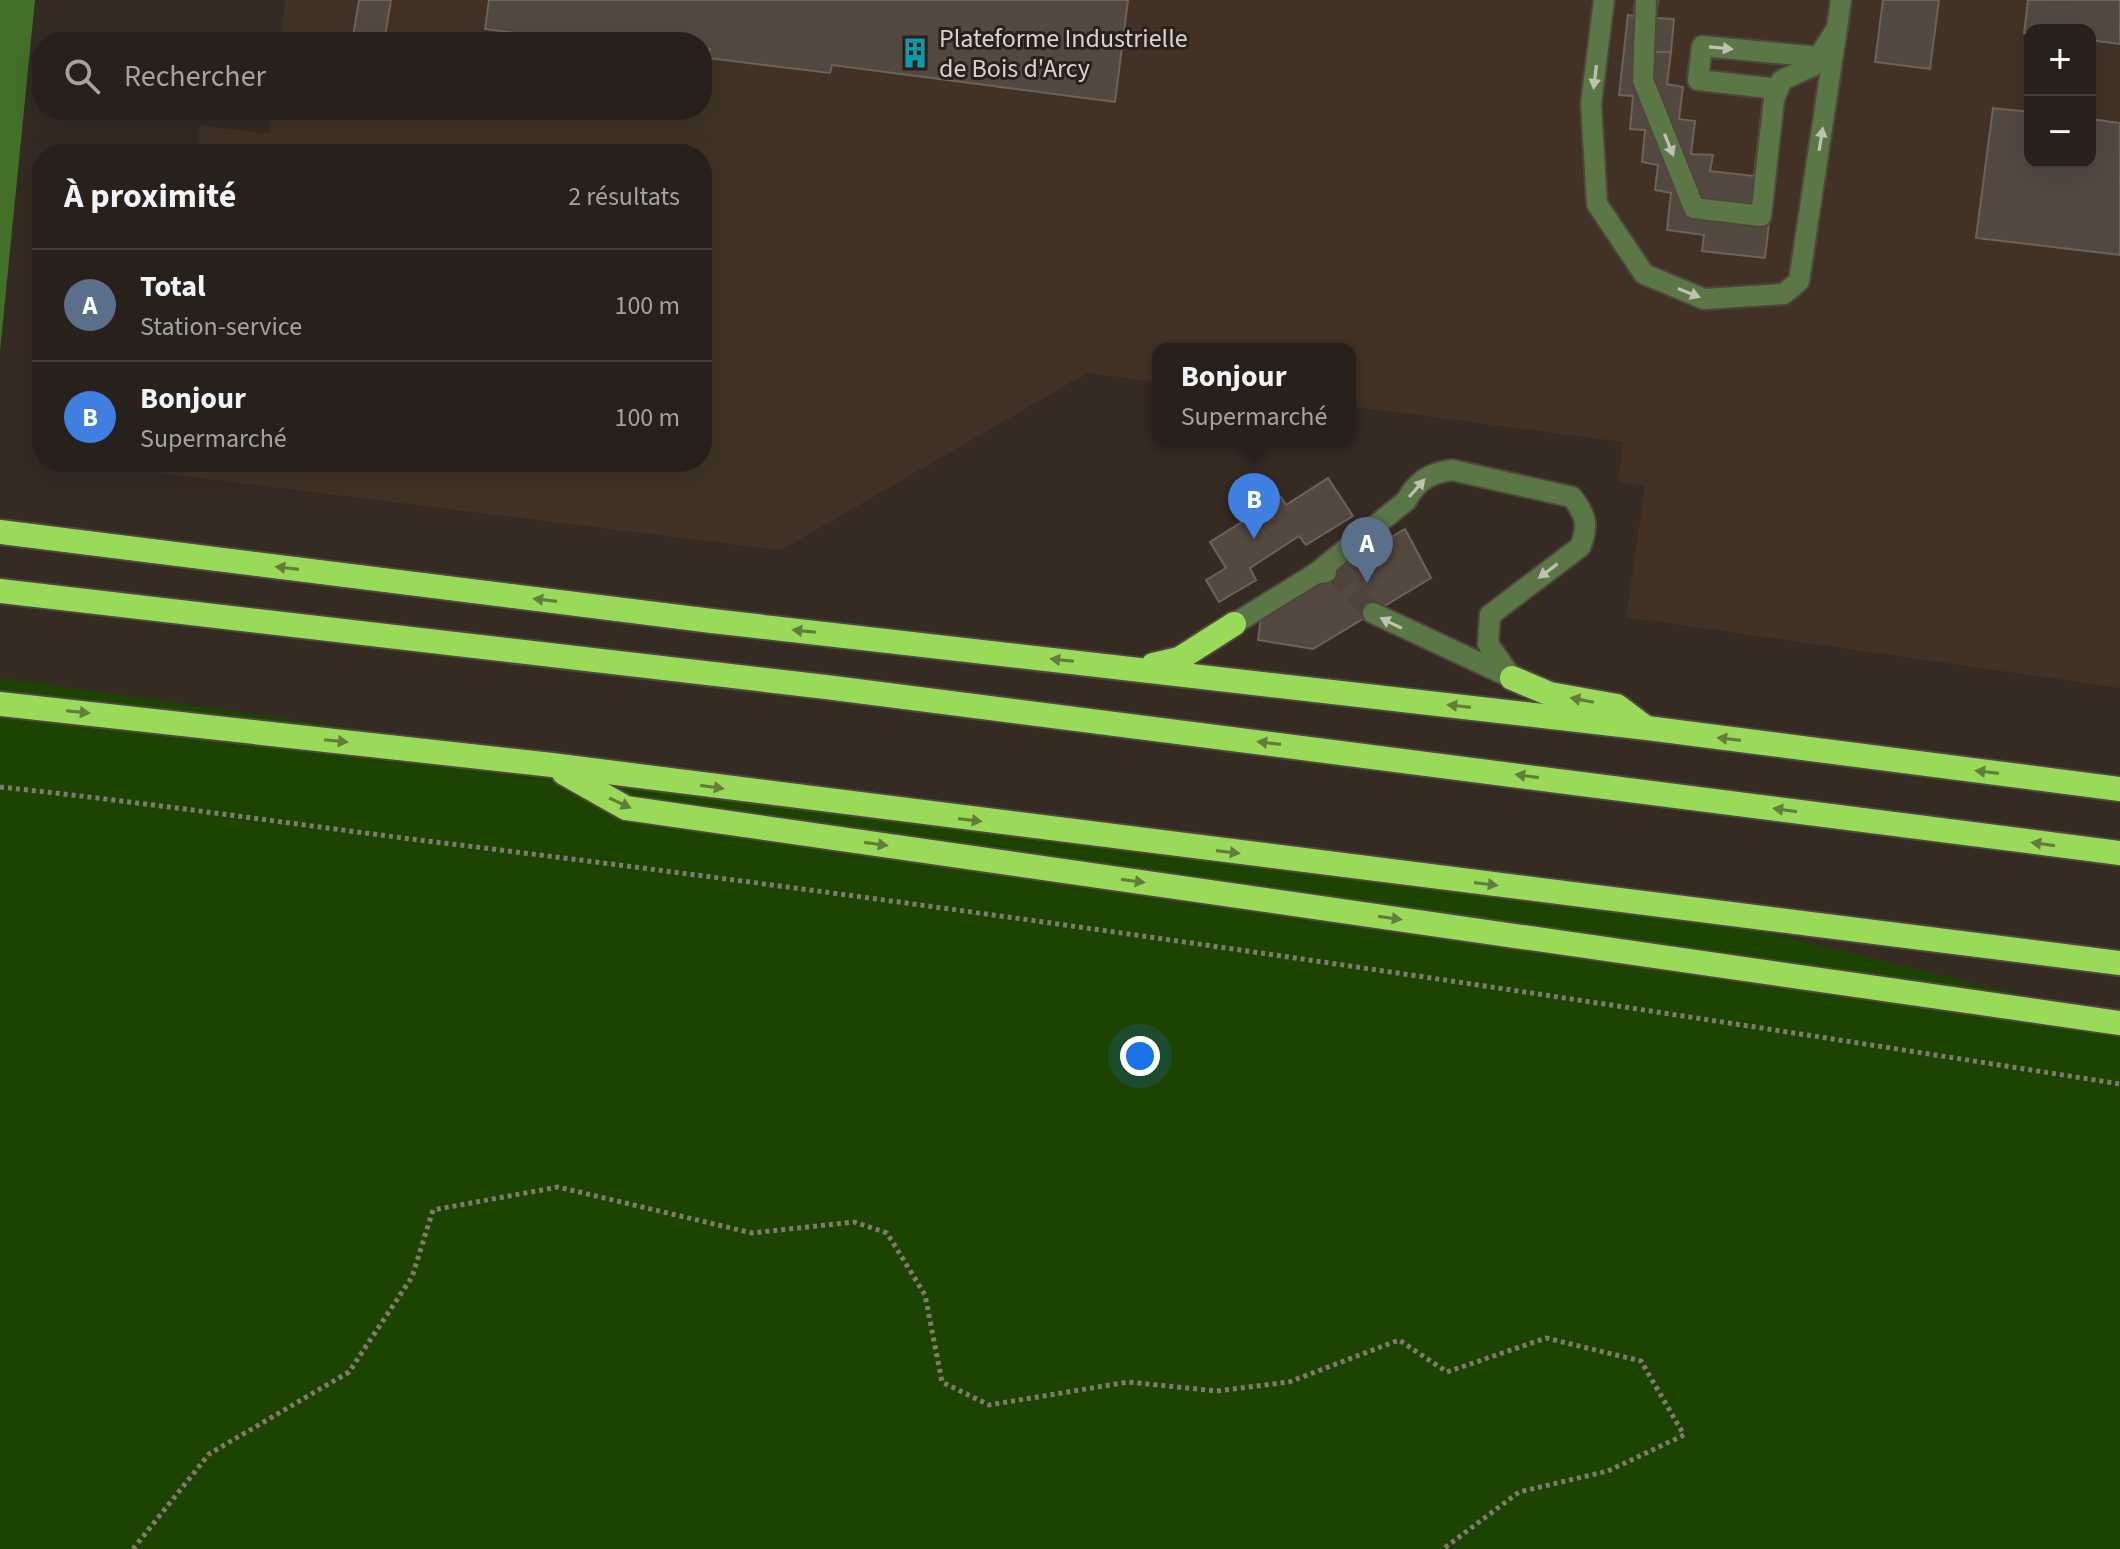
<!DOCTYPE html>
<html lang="fr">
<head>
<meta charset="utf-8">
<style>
	:root { --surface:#28201a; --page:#342d27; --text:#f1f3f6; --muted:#a5a3a2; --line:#443e39; --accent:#3bd77f }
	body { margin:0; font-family:"Source Sans 3",sans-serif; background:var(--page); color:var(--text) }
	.controls { position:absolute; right:24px; top:24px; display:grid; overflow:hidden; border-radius:16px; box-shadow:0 8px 32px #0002 }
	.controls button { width:72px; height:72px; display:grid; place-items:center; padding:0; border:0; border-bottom:2px solid var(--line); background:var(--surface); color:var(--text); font:40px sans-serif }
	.you { position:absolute; left:1140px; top:1056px; width:28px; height:28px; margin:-20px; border:6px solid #fff; border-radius:50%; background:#1a73e8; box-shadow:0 0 0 12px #1a73e833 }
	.badge { display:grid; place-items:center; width:52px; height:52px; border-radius:50%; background:var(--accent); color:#fff; font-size:26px; font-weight:700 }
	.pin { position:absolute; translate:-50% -66px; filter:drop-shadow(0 2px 4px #0008) }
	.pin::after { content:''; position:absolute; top:42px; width:28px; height:24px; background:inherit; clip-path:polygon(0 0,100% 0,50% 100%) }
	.popup { position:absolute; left:1152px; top:343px; width:204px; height:104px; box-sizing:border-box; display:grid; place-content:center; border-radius:16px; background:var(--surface); filter:drop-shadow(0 2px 6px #0005); font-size:26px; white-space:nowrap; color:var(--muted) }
	.popup b { font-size:30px; color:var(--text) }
	.popup::after { content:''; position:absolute; left:50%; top:100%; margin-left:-16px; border:16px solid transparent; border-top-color:var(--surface) }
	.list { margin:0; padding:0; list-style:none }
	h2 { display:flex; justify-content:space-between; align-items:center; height:104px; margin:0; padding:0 32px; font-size:34px }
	h2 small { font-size:26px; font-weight:400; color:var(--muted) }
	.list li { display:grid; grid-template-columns:52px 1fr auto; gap:24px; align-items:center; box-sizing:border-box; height:112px; padding:0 32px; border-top:2px solid var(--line) }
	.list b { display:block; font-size:30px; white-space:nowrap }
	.list p { margin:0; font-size:26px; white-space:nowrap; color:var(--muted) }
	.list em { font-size:26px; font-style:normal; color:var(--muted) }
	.icon { flex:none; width:44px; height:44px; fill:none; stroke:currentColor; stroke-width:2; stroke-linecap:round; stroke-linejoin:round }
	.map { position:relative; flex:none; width:2120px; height:1549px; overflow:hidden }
	.search { position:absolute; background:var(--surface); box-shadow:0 8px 32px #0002; left:32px; top:32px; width:680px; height:88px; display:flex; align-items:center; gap:20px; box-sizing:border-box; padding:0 28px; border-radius:32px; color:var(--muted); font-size:30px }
	.panel { position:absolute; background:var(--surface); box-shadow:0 8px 32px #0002; left:32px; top:144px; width:680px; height:328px; border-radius:32px }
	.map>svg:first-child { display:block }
	.built { fill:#423226; fill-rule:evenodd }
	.green { fill:#1d4300 }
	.forest { fill:#437129 }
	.building { fill:#544941; stroke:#6e6359; stroke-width:2 }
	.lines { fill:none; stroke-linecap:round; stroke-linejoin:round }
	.minor-tunnel { stroke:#4e443c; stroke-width:20; stroke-dasharray:20 10; stroke-linecap:butt }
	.minor-casing { stroke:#4f463e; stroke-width:24 }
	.highway-casing { stroke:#4f463e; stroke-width:28 }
	.path { stroke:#817972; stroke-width:5; stroke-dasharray:4 4; stroke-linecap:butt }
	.minor { stroke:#5c7746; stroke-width:20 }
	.highway { stroke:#99db59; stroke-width:24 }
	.oneway { fill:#c0c0b2 }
	.oneway2 { fill:#627e3a }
	.labels { text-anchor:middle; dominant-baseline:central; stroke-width:6; stroke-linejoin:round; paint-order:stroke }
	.poi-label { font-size:26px; fill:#d9d2cd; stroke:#2b211a; text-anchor:start }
</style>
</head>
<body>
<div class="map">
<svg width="2120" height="1549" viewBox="0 0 2120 1549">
	<rect width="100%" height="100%" fill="#352b23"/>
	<path class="built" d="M285,0H2120V688L1626,617L1645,486L1618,482L1623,442L1350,406V349H1158V382L1087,373L781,550L158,473L159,462H702V154H195L199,125L269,134L272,110H702V42H280ZM2030,30H2090V162H2030Z"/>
	<path class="green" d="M0,678L1729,923L2120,1019V1549H0Z"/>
	<path class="forest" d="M0,0H35L0,351Z"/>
	<g class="building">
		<path d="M359,0H391L384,42H352Z"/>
		<path d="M489,0H1128L1115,102L832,65L830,73L708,58L710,49L702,48V42H588L485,29Z"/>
		<path d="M1635,0H1658L1652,52H1671L1667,84L1683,87L1679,119L1695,121L1691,154L1713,155L1710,171L1754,176L1763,99L1783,100L1765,258L1702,251L1704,235L1667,230L1671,193L1655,190L1658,165L1642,162L1645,130L1630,129L1633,96L1619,95L1628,15L1634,16Z"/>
		<path d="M1883,0H1939L1930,69L1875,62Z"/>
		<path d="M2028,0H2120V44L2090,40V30H2030V33H2024Z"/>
		<path d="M1656,18L1674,19L1671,52H1652Z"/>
		<path d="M1993,108L2030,112V162H2090V119L2120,123V255L1976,238Z"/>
		<path d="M1328,478L1353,516L1306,545L1299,536L1250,568L1256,580L1219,602L1206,580L1226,568L1210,542L1281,497L1286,505Z"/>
		<path d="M1405,529L1431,578L1313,649L1258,640L1261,615Z"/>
	</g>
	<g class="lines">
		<path class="minor-tunnel" d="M1334,571L1373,613"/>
		<g class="minor-casing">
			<g id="minor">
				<path d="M1604,0L1591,104L1597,204L1644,274L1704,299L1784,294L1799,281L1837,28"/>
				<path d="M1646,0L1643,80L1694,208L1761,216L1774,99L1782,80L1813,66L1837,28L1841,0"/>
				<path d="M1778,89L1698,80L1702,46L1819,57"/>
				<path d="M1315,574L1406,501C1417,481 1429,473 1452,470L1572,497C1586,515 1589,526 1580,547L1490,615L1488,644L1512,678"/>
				<path d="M1373,613L1512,678"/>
				<path d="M1234,624L1315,574L1326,572"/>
			</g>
		</g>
		<g class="highway-casing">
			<g id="highway">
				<path d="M0,532L712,621L1647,728L2120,789"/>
				<path d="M0,591L826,687L2120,853"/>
				<path d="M1153,665L1179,659L1234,624"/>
				<path d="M1512,678L1550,694L1617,706L1645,727"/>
				<path d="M0,704L552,765L2120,963"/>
				<path d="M564,773L626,808L2120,1023"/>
			</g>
		</g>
		<g class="path">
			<path d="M0,787C143,802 285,823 427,841C993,910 1557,995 2120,1084"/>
			<path d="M133,1549L209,1454L349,1372L412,1277L433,1210L558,1187L752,1233L854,1222L887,1233L925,1295L942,1382L989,1405L1128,1382L1217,1391L1289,1382L1399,1340L1447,1372L1546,1338L1641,1361L1684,1435L1608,1471L1519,1492L1443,1549"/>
		</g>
		<use href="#minor" class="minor"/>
		<use href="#highway" class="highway"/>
	</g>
	<defs><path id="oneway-solid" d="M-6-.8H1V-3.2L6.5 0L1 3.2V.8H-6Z" transform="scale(2)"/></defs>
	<g class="oneway">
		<use href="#oneway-solid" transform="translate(1721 48) rotate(5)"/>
		<use href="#oneway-solid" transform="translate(1595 77) rotate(97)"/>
		<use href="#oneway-solid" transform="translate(1821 139) rotate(-81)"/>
		<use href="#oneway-solid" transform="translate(1669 145) rotate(68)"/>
		<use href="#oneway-solid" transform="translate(1689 293) rotate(22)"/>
		<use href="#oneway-solid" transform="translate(1417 488) rotate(-49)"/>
		<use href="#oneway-solid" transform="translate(1548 571) rotate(143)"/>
		<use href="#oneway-solid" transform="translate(1391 623) rotate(-154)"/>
	</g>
	<g class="oneway2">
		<use href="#oneway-solid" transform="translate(287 568) rotate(-173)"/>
		<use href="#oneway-solid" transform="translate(545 600) rotate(-173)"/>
		<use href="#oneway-solid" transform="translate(804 631) rotate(-174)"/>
		<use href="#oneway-solid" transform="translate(1062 660) rotate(-174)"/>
		<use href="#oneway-solid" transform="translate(1582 700) rotate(-169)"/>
		<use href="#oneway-solid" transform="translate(1459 706) rotate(-173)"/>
		<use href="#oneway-solid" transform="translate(78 712) rotate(6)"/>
		<use href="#oneway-solid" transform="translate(1729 739) rotate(-173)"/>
		<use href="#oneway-solid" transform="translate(336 741) rotate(6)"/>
		<use href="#oneway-solid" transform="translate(1269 743) rotate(-173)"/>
		<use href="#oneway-solid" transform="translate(1987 772) rotate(-173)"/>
		<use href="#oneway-solid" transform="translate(1527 776) rotate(-172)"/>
		<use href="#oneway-solid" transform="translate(712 787) rotate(8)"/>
		<use href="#oneway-solid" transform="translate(620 803) rotate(25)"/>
		<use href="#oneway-solid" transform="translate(1785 810) rotate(-172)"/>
		<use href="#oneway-solid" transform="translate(970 820) rotate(7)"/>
		<use href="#oneway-solid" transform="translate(876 844) rotate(8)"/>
		<use href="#oneway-solid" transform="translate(2043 844) rotate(-172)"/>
		<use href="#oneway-solid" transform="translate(1228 852) rotate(7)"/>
		<use href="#oneway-solid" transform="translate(1133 881) rotate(8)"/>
		<use href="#oneway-solid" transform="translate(1486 884) rotate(7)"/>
		<use href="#oneway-solid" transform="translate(1390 918) rotate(8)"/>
	</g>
	<defs>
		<g id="building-bare" transform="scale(2.4)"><path d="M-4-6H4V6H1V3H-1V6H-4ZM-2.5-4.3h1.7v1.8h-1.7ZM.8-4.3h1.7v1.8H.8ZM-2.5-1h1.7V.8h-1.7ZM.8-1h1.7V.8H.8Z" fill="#0f9aa8" stroke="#2b211a" stroke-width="2.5" paint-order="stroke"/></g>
	</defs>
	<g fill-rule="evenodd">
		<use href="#building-bare" x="915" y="53"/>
	</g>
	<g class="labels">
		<g class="poi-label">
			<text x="939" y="38">Plateforme Industrielle<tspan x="939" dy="30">de Bois d'Arcy</tspan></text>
		</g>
	</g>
</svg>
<div class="controls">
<button>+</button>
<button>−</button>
</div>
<div class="you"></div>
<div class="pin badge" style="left:1367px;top:583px;background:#5c6f8a">A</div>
<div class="pin badge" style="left:1254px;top:539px;background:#3f7fe0">B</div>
<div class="popup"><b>Bonjour</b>Supermarché</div>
<div class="search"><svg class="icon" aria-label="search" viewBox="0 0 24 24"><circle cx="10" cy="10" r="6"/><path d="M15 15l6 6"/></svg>Rechercher</div>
<section class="panel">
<h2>À proximité<small>2 résultats</small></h2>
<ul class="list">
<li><span class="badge" style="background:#5c6f8a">A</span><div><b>Total</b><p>Station-service</p></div><em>100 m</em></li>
<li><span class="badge" style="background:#3f7fe0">B</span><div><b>Bonjour</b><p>Supermarché</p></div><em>100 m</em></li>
</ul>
</section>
</div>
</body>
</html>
